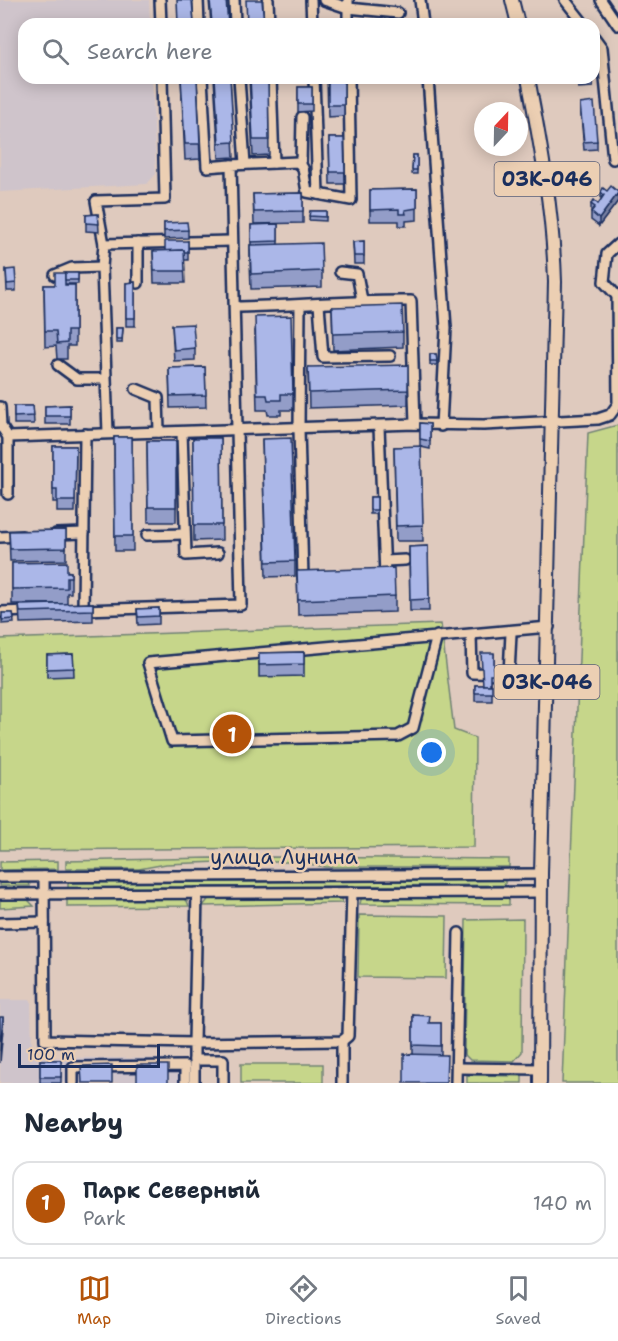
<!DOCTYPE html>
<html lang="en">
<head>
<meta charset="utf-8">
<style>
	:root { --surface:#fff; --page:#f2f2f3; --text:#1f2937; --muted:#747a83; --line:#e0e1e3; --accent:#b45309 }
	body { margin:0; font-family:"Shantell Sans",sans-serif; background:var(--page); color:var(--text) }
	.compass { position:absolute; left:474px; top:102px; width:54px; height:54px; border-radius:50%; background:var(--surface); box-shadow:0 3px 15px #0003; rotate:22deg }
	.scale { position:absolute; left:18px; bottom:15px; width:142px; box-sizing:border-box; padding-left:6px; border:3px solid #1b2f5e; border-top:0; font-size:16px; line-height:21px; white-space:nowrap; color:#1b2f5e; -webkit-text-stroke:4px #eccfb3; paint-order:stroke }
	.you { position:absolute; left:432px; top:753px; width:21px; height:21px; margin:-15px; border:4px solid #fff; border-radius:50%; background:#1a73e8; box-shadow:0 0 0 9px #1a73e833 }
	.badge { display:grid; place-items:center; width:39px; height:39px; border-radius:50%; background:var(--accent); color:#fff; font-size:20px; font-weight:700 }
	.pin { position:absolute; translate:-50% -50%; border:3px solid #fff; box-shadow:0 2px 6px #0006 }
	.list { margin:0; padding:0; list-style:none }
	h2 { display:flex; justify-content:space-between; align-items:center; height:78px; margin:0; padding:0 24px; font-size:26px }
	h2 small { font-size:20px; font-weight:400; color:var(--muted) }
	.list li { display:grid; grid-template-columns:39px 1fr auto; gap:18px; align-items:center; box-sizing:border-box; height:84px; margin:0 12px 12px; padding:0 12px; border:2px solid var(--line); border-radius:18px }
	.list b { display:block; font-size:22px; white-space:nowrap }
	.list p { margin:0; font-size:20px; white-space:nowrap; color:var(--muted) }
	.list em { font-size:20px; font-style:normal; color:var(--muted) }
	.icon { flex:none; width:33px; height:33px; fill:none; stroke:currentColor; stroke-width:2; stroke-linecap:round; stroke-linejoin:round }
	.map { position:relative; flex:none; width:618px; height:1083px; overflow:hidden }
	.search { position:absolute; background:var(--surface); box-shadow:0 3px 15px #0003; left:18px; right:18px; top:18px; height:66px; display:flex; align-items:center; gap:15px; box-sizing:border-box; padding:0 21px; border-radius:18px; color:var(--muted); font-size:22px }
	.sheet { height:174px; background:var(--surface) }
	nav { display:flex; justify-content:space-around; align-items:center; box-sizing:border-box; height:84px; border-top:2px solid var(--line); background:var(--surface); font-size:16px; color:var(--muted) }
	nav a { display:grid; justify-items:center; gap:3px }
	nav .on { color:var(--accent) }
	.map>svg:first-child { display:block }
	.built { fill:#cfc4cb }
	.green { fill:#c6d68a; stroke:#708274; stroke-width:1.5 }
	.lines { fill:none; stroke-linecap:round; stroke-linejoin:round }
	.minor-casing { stroke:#1b2f5e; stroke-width:14 }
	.major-casing { stroke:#1b2f5e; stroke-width:16 }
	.minor { stroke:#eccfb3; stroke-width:9 }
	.major { stroke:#eccfb3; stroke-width:12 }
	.wall { fill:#939dc8; stroke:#1b2f5e; stroke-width:1.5 }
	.shaded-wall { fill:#7880a2; stroke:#1b2f5e; stroke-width:1.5 }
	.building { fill:#abb7e8; stroke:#1b2f5e; stroke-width:1.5 }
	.labels { text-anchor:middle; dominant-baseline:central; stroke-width:5; stroke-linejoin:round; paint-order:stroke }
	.shield { fill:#eccfb3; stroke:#5a5f78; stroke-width:1.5 }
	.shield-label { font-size:20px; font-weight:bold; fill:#1b2f5e }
	.street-label { font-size:21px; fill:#1b2f5e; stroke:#eccfb3 }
</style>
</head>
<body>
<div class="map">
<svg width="618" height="1083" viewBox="0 0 618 1083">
	<rect width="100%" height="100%" fill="#dfcabe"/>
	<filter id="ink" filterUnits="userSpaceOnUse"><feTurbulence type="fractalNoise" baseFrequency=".0167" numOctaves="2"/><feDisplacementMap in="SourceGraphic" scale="12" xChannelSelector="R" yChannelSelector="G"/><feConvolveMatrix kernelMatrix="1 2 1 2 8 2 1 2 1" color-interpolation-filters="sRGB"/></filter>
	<g filter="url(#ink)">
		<g class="built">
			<path d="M0,0H149L150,24H24V78H152L156,174L147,184L0,192Z"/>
			<path d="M0,1000H31L32,1057L178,1059V1083H0Z"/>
		</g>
		<g class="green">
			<path d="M618,425V1083H562L588,433Z"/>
			<path d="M441,624L454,730L475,738L474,847L0,850V639Z"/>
			<path d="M268,857L509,859V867H326L297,862H261V859Z"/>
			<path d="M211,858L219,859V862L166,864L139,869H66V861Z"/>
			<path d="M58,861V869L0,870V862Z"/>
			<path d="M505,880V885L68,888V883Z"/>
			<path d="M0,882H29L30,886H0Z"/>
			<path d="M337,896L341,898L342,903L203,906L210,897Z"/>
			<path d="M368,896L509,897V905L360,904L361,899Z"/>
			<path d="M67,898H182L187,901L189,906L67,907Z"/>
			<path d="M0,900H28L34,906L0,908Z"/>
			<path d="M359,915L447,916L446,978L358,977Z"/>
			<path d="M523,919L522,1052L514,1061L470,1060L464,1054L466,920Z"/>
			<rect x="241" y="1064" width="82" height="19"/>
			<path d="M467,1075L522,1076V1083H467Z"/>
		</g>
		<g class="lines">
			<g class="minor-casing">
				<g id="minor">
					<path d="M160,0L161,24"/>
					<path d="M198,0L199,24"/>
					<path d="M234,0L235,24"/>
					<path d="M268,0L269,24"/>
					<path d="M311,0L312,24"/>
					<path d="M324,0L348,8L398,13"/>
					<path d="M348,0V24"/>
					<path d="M420,0L423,24"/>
					<path d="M565,0L584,24"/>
					<path d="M601,0L618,25"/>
					<path d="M594,37L602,48L613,159"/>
					<path d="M202,78L207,167L231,165"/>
					<path d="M239,78L245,164"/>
					<path d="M271,78L274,163"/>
					<path d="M314,78L318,194"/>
					<path d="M428,78L446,328L441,426"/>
					<path d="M301,165L302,117"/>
					<path d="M138,243V283"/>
					<path d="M104,244L96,201L165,199L162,78"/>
					<path d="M340,272L357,274L362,300"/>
					<path d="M55,275L72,268L102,267"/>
					<path d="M617,296L604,282L607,254L618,244"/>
					<path d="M319,304L323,357L390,356"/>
					<path d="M300,306L299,429L303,578H307"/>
					<path d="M235,307C294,306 352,300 411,301L415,424"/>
					<path d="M58,365L77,379H103"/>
					<path d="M136,389L158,398L159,432"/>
					<path d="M0,407L1,426L8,437V494"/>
					<path d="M379,427L385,575H381"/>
					<path d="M182,432L186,555L218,553"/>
					<path d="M108,433L102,267L104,244L231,241"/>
					<path d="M85,434L83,610L241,605L231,165L298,162L303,168L307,192L351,200L349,78"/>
					<path d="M8,437L415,424L484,425L598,419L610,415L618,404L617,296"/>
					<path d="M56,534L84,533"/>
					<path d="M147,535L184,534"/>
					<path d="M0,537L22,536"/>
					<path d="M385,561L405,560"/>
					<path d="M0,612L30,611"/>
					<path d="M471,635L472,673L509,674L511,633"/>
					<path d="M437,636L413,728L398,736L172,741L148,663L549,627"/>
					<path d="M0,877L541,874"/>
					<path d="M44,877L45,1040L194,1043V1083"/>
					<path d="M197,893L194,1043L342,1041L348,1036L352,892"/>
					<path d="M0,894L541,892"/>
					<path d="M0,923L44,922"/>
					<path d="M342,1041V1083"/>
					<path d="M194,1060H223V1083"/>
					<path d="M457,1068L540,1069"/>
					<path d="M73,1083V1067L185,1066V1083"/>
					<path d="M456,1083L459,933"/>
				</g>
			</g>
			<g class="major-casing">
				<g id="major">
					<path d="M512,0L518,24"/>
					<path d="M528,78C541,146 553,212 555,282L541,874L540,1083"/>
				</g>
			</g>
			<use href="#minor" class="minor"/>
			<use href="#major" class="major"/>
		</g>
		<g class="wall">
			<path d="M209,0H226L228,24H211Z"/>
			<path d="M181,78H197L200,159L185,160Z"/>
			<path d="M214,78H230L234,157L219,158Z"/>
			<path d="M249,78H268L269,155L253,156Z"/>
			<path d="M327,78H344V116L328,117Z"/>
			<path d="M576,78H592L593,87L578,88Z"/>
			<path d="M298,87H312V111L298,112Z"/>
			<path d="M580,104L597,141V149L584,150Z"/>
			<path d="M329,138H344L345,184H330Z"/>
			<path d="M413,155H417V174H412Z"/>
			<path d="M417,189V220L406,221V226H399V221H370V190Z"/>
			<path d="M607,191L618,192V201L599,226L591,220V204H598L601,200V192Z"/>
			<path d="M303,193V223L254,224L253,194Z"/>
			<path d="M310,211H326V221L309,220Z"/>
			<path d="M98,214L99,232L86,231V215Z"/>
			<path d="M164,223L188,230V238L164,239Z"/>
			<path d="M278,224V245L322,271V287L251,289L250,261V245H251V225Z"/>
			<path d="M188,241V260H184L185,283H154L153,251H165Z"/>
			<path d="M364,241V264H354L353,242Z"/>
			<path d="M6,270L16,283V291H7Z"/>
			<path d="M65,273H78V284H65V285H75V346H67V359H57L56,346L45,347L44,285H55Z"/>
			<path d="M135,282V326H126V283Z"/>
			<path d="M332,307L403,332V347L333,350Z"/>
			<path d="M172,325L195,348V360L174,361Z"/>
			<path d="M116,328H123L122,343H116Z"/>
			<path d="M255,332L293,394V410H281V415H268L267,410H257Z"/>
			<path d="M430,354H436L437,365H430Z"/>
			<path d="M205,367L206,407L170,408L169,368Z"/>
			<path d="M308,367L408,390V405L309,408Z"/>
			<path d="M70,405V424H45V406Z"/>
			<path d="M14,406H33L34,424H14Z"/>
			<path d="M420,423L430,424V449L421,447L423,541H396L394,447H420Z"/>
			<path d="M114,437H132L133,551H115Z"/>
			<path d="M193,438H221L222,540L194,541Z"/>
			<path d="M262,439L295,561V576L266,577Z"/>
			<path d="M147,441H176V522H148Z"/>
			<path d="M53,446H76L75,512H57V502H53Z"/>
			<rect x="370" y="497" width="7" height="17"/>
			<path d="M66,530V560L10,561L9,531Z"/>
			<path d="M428,546L429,611H410L409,547Z"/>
			<path d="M12,563L71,572V593H67V604H12Z"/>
			<path d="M297,571L395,596V612L298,615Z"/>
			<path d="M93,603V621L20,623L19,605Z"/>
			<path d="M159,608V624L138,625L137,609Z"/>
			<path d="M2,613H13L14,623L2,624Z"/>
			<path d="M304,652V676L259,677V653Z"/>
			<path d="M494,653V679H490V685H492V701H475V685H483Z"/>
			<path d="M73,654L74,676L47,677V655Z"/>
			<path d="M237,718L238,735H223L222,719Z"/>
			<path d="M413,1015L430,1023H441V1055H413Z"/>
			<rect x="40" y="1060" width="21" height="23"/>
		</g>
		<g class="shaded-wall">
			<path d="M618,193V201L599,226V219Z"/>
			<path d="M3,1017V1029L0,1063V1051Z"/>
		</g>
		<g class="building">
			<path d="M177,0H192L194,24H178Z"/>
			<path d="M210,0H226L228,24H212Z"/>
			<path d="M246,0H262L264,24H247Z"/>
			<rect x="339" y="21" width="5" height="3"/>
			<path d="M181,78H197L200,144H185Z"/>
			<path d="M215,78H230L234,142L219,143Z"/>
			<path d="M250,78H268L269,140H253Z"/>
			<rect x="328" y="78" width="16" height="27"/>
			<path d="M577,78H592L593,79L578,81Z"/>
			<rect x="298" y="87" width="14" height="17"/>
			<path d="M594,102L597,141L584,142L580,104Z"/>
			<path d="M329,138H344L345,172H330Z"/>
			<path d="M413,155H417V170H412Z"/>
			<path d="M611,186L618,192V193L599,219L591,212L595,207L591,204L594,200L598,204L604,195L601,192L603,188L607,191Z"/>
			<path d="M417,189V208L405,210L406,214H399V209L370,210V190Z"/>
			<path d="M303,193V211L254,212L253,194Z"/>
			<path d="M310,211H326V217L309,216Z"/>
			<path d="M98,214L99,224L86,223V215Z"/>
			<path d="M187,222L188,230L164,231V223Z"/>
			<path d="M278,224V241L251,242V225Z"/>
			<path d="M165,241H188V252H184V250L165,251Z"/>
			<path d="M364,241V256H354L353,242Z"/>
			<path d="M321,243L322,271L251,274L250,245Z"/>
			<path d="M184,250L185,271H154L153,251Z"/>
			<path d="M15,269L16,283L7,284L6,270Z"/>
			<path d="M55,273H65V285H75V331H67V343L57,344L56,331H45L44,285H55Z"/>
			<rect x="65" y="273" width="13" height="7"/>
			<path d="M135,282V318H126V283Z"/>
			<path d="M402,305L403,332L333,334L332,307Z"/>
			<path d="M291,316L293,394H281V400H268L267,395H257L255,317Z"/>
			<path d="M193,324L195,348L174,350L172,325Z"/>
			<path d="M116,328H123L122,339H116Z"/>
			<path d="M430,354H436L437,361H430Z"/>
			<path d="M408,365V390L309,393L308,367Z"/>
			<path d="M205,367L206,395L170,396L169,368Z"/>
			<path d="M70,405V416H45V406Z"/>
			<path d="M14,406H33L34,416L14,417Z"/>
			<path d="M420,423L430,424V441L420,439Z"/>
			<path d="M114,437H132L133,536H115Z"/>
			<path d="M193,438H221L222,525H194Z"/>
			<path d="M291,438L295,561L266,562L262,439Z"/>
			<path d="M147,441H176V507H148Z"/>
			<path d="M53,446H76L75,501H57V490H53Z"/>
			<path d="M421,446L423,525L396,526L394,447Z"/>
			<rect x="370" y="497" width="7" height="13"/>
			<path d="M66,530V548L10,549L9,531Z"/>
			<path d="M428,546L429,599L410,600L409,547Z"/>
			<path d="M67,562V572H71V577H67V588L12,589V563Z"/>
			<path d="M394,568L395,596L298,600L297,571Z"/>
			<path d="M93,603V610L20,612L19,605Z"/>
			<path d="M159,608V616L138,617L137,609Z"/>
			<path d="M2,613H13L14,619L2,620Z"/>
			<path d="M304,652V664L259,665V653Z"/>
			<path d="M481,653H494V675H490V685H483Z"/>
			<path d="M73,654L74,668L47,669V655Z"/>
			<rect x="475" y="685" width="17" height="8"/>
			<path d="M237,718L238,727H223L222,719Z"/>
			<path d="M413,1015L430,1016L429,1023H441V1046L413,1045Z"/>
			<path d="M0,1017H3L0,1051Z"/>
			<path d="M404,1054L447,1055L446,1083H404Z"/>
			<rect x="40" y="1060" width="21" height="17"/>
			<path d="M112,1065V1083H82L81,1066Z"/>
			<rect x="137" y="1065" width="31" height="18"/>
		</g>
	</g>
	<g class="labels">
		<g class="shield">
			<rect x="494.5" y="162" width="105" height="34" rx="4.5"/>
			<rect x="494.5" y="665" width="105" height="34" rx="4.5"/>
		</g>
		<g class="shield-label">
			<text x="547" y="179">03К-046</text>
			<text x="547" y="682">03К-046</text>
		</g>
		<g class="street-label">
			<text x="284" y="857">улица Лунина</text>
		</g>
	</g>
</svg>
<svg class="compass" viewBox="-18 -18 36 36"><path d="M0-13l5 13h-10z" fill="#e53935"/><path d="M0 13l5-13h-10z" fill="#747a83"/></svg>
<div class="scale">100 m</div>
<div class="you"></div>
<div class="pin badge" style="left:232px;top:734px">1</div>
<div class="search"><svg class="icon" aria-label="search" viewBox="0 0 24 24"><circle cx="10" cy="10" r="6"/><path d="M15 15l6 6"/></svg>Search here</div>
</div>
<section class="sheet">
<h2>Nearby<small></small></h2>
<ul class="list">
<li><span class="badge">1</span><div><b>Парк Северный</b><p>Park</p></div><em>140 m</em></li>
</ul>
</section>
<nav>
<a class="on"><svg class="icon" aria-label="map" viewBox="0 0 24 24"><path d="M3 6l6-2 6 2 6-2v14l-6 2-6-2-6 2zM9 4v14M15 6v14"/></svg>Map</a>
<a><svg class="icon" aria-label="directions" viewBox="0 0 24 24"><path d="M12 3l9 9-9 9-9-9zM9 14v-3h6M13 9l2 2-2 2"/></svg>Directions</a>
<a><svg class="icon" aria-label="saved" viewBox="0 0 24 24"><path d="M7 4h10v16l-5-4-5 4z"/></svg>Saved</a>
</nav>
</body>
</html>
